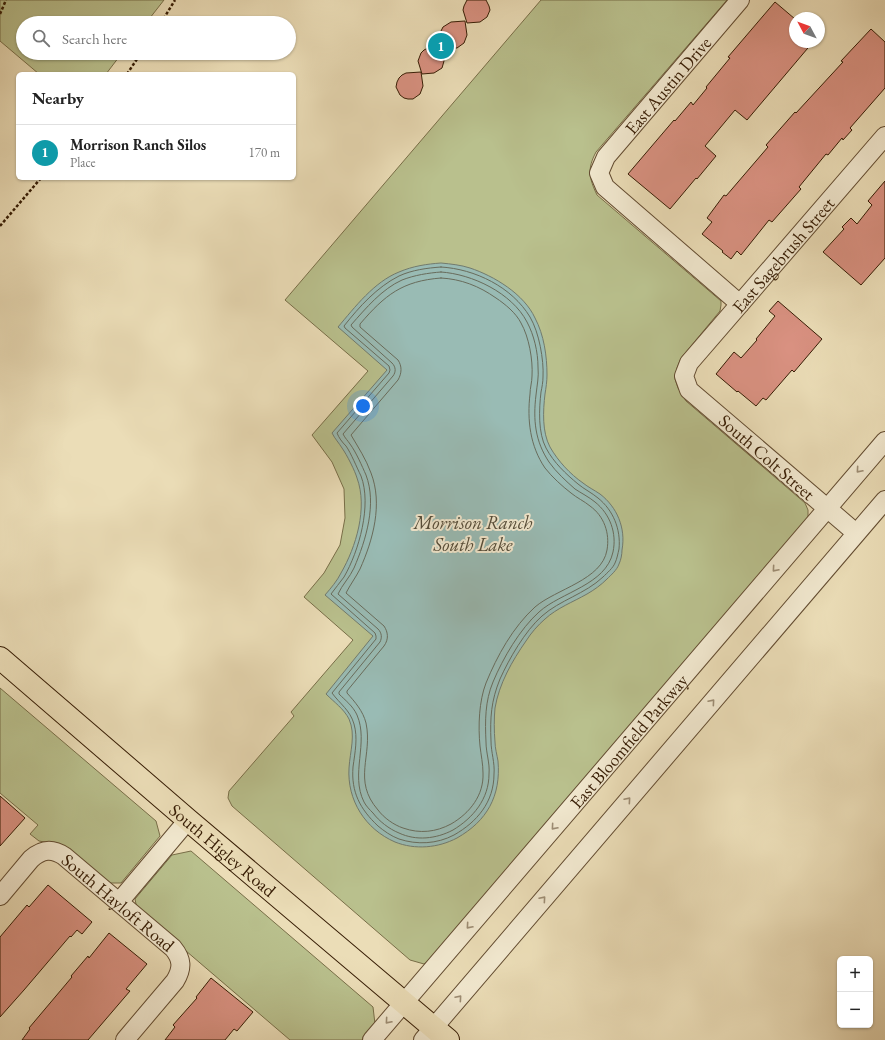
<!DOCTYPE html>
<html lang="en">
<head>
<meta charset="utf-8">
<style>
	:root { --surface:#fff; --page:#f6f6f6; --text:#222; --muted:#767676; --line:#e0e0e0; --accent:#8f2418 }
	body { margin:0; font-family:"EB Garamond",serif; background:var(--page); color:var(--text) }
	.controls { position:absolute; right:12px; bottom:12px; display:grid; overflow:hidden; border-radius:6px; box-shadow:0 1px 3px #0004 }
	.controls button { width:36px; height:36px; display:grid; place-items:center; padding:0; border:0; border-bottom:1px solid var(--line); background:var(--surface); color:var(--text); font:20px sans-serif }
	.compass { position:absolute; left:789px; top:12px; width:36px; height:36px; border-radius:50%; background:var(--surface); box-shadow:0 1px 3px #0004; rotate:311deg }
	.you { position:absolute; left:363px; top:406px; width:14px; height:14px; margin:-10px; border:3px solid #fff; border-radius:50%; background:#1a73e8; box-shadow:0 0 0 6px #1a73e833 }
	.badge { display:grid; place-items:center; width:26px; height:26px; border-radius:50%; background:var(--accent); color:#fff; font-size:13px; font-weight:700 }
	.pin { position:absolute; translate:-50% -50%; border:2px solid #fff; box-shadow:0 1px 4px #0006 }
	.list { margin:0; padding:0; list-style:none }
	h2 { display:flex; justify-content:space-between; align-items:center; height:52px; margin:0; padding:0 16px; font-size:17px }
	h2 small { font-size:13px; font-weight:400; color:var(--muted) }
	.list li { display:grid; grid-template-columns:26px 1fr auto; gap:12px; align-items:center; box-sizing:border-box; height:56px; padding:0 16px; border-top:1px solid var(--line) }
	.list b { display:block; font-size:15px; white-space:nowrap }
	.list p { margin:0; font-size:13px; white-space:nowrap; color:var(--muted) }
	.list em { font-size:13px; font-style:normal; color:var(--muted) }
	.icon { flex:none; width:22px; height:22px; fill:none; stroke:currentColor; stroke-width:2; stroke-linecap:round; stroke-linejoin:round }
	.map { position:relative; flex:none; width:885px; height:1040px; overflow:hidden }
	.search { position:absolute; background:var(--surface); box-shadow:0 1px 3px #0004; left:16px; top:16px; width:280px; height:44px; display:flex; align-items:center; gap:10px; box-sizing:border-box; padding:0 14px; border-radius:22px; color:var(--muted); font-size:15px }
	.panel { position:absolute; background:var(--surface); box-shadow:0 1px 3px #0004; left:16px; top:72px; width:280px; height:108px; border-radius:6px }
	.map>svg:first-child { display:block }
	.green { fill:#b9c08d; stroke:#786e48 }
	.water { fill:#99bbb4; stroke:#717b6e }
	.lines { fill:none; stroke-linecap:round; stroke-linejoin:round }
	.shore { stroke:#686c5c; stroke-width:1 }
	.building { fill:#d99181; stroke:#361c04 }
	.minor-casing { stroke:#634c31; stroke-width:20 }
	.major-casing { stroke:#361c04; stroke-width:24 }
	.path { stroke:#361c04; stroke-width:2.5; stroke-dasharray:3 2; stroke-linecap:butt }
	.minor { stroke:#f2e9d0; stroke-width:18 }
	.major { stroke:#ebddb7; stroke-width:22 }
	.oneway { stroke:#9d8d74 }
	.labels { text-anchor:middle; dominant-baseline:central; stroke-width:4; stroke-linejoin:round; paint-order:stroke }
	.street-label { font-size:18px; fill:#361c04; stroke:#f2e9d0 }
	.water-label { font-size:19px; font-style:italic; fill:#544c39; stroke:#f2e9d0 }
</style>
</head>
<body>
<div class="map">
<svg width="885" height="1040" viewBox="0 0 885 1040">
	<rect width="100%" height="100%" fill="#ebddb7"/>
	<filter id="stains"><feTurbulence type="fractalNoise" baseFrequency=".005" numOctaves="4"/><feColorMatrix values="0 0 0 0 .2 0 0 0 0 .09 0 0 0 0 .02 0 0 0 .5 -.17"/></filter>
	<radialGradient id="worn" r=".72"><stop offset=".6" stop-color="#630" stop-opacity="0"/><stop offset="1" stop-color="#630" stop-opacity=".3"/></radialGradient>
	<g class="green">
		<path d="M0,0H164L146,23H23V53H122L106,74H39L0,41Z"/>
		<path d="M541,0H727L596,152C587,169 589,178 597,195L721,301V305L720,311L681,358L677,368L675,379L678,388L686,401L805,503L808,510V518L433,958L424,964L410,960L232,806L228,798L229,791L294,716L291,712L353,640L304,597L324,573L340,545L345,518L344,489L332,462L312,435L368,371L285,300Z"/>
		<path d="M0,688L156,821L160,836L121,883H107L61,845L39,841L30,834L38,825L0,793Z"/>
		<path d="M191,851L373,1007L375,1024L362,1040H290L137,909L135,899L172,855Z"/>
	</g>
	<path class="water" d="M441,263C451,264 461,265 470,268C494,276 524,294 535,318C544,335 547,356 547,375C547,381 546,388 545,394C543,411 542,432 550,447C558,461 570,474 583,483C588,487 594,490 600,494C617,507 626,528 622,550C622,554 621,560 619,564C617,570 611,575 607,579C601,585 594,590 587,594C573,602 557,608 545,619C538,625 531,633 526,641C512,661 499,684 495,708C494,718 494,731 495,742C495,748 497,755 498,761C501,796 487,821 457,838C438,848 415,850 395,842C365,829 347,800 349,768C350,751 356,735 349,719C344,709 334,702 326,694L373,636L325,595C331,588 337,581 341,573C356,547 368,508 357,478C355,471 347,455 342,448C339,443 335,439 332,433L387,370L338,327C355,307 374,282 399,272C413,266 427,264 441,263Z"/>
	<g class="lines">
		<g class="shore">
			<path d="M441,267C475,269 512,287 530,317C539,332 544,360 543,377C543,382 542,387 541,392C539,409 538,433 546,448C554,463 566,474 578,484C584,489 592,493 598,498C613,510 621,529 619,549C618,553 617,559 615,563C613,568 607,573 603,577C585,594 560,600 542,616C525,631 509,659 500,679C491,701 490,718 491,741C491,752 495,763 494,774C494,802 477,822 454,835C437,844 417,845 399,839C391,836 384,831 378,826C360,809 351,792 353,767C355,752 358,738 354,724C350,710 340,704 332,693L376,639V636L375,633L331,594C335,588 340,583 344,577C359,551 372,505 361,476C357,468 351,453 346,446C342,442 339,438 337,433L389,373L390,370L389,366L345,328L344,326C359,307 377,287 399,276C412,270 427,268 441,267Z"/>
			<path d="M441,272C472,274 512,293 527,322C534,335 538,352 538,367C539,377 537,385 536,395C533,420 535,441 549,462C556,472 566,481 575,489C581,493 589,497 595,502C610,514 617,533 613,552C606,585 561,592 539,612C520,629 503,658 493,682C485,701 485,721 486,742C486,753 490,763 489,774C489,799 473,818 453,830C436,839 416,841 399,833C389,829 379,821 373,813C370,810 366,806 364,802C350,774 369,743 357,715C353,706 345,700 339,694V692L380,642C382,638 382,633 378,629L338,594C342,585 350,577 354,568C366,540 377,504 366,475C362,466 356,452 350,444C348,441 345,438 343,434L393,376C396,372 396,367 392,363L352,327L351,325C366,308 382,289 402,280C415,275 428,273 441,272Z"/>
			<path d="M441,278C461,279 479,286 496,298C505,304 516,313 521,323C529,337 533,360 532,376C532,382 530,388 530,394C527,420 530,446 545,468C552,477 562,486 571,493C577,498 584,501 590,506C604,516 610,533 607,550C602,580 556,589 535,607C513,627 497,656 486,683C479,701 478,726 480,746C481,755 483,764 483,773C484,795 470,813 451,824C436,832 420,834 403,828C394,825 384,818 378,810C352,780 373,756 366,723C363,711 355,702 347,693V691L384,646C389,639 388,632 384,626L346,593C350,585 356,577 360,569C373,540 383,504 371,473C366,459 358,447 351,435L398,380C402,373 402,366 398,360L360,327V324C385,295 402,281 441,278Z"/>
		</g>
	</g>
	<g class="building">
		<path d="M467,0H486L489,6L490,10L487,17L480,22L467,23L463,10L464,6Z"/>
		<path d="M775,2L795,19V42H813L747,120L735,110L705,146L716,156L697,179L696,178L670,209L628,174L674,120L675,121L691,102L693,105L707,88L706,87L730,58L728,57Z"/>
		<path d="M465,21L467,35L464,43L457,48H444L441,36V31L443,27L451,22Z"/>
		<path d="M871,29L885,42V88L850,128L852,130L843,140L842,138L828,155L826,154L799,187L801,189L772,222L769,220L741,255L737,251L731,259L722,252L723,251L702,234L712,222L707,218L724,195L726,196L768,147L766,145L795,112L796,113L843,62L841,61Z"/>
		<path d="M443,46L444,61L442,68L434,73L422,74L418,61L421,53L424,50L428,48Z"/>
		<path d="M421,72L423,86L420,94L413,99H408L404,98L400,95L396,87L397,82L399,78L402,75L406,73Z"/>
		<path d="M885,181V258L861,285L823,252L844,229L842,227L851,218L857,224L872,205L868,201Z"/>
		<path d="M778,301L822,339L794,372L792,370L766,400L763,398L756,406L738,391L737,392L716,374L734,352L741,358L757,340L756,339L775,316L769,311Z"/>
		<path d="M0,796L25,818L0,846Z"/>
		<path d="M48,885L92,922L82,934L77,930L71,937L70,936L24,990L0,1017V937L27,905L29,907Z"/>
		<path d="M109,933L147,964L126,989L130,991L88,1040H22L30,1029L29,1028L72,977L71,976L88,956L89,958Z"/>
		<path d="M211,978L253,1012L237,1031L234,1029L225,1040H165L175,1027L173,1025L197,998L196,997Z"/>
	</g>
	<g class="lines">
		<g class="minor-casing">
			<g id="minor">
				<path id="s1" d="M740,304L605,187L599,173L606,157L740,0"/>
				<path id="s2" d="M856,533L689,390L684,376L689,363L885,136"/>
				<path id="s3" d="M0,896L31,859C42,849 52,848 64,856L173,948C182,959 183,968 175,981L125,1040"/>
				<path d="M119,902L188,820"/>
				<path id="s4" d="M372,1040L885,441"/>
				<path d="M423,1040L885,500"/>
			</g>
		</g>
		<g class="major-casing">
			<g id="major">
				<path id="s5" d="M0,658L188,820L448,1040"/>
			</g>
		</g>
		<g class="path">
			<path d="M0,14L6,0"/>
			<path d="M161,23L175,0"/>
			<path d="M127,74L141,53"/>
			<path d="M0,226L41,178"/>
		</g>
		<use href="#minor" class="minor"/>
		<use href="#major" class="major"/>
	</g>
	<defs><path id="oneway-chevron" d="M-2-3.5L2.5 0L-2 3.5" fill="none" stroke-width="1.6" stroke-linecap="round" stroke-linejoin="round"/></defs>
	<g class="oneway">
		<use href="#oneway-chevron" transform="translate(859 470) rotate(131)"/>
		<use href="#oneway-chevron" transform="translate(775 569) rotate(131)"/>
		<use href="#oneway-chevron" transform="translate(712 702) rotate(-49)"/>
		<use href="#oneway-chevron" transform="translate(628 800) rotate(-49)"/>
		<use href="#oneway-chevron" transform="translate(554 827) rotate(131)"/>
		<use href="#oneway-chevron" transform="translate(543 899) rotate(-49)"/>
		<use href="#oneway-chevron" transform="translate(469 926) rotate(131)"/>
		<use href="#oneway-chevron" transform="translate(459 998) rotate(-49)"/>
		<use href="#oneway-chevron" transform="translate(388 1021) rotate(131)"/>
	</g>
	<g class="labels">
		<g class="street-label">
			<text stroke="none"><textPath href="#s1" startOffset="306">East Austin Drive</textPath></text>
			<text stroke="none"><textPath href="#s2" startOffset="392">East Sagebrush Street</textPath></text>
			<text transform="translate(767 457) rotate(41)">South Colt Street</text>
			<text stroke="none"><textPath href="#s4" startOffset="394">East Bloomfield Parkway</textPath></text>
			<text stroke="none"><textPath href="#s5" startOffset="294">South Higley Road</textPath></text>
			<text stroke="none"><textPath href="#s3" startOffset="156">South Hayloft Road</textPath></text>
		</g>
		<g class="water-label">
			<text x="473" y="522">Morrison Ranch<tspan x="473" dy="22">South Lake</tspan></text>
		</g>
	</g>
	<rect width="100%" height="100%" filter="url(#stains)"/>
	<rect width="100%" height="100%" fill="url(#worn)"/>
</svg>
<div class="controls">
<button>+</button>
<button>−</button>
</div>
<svg class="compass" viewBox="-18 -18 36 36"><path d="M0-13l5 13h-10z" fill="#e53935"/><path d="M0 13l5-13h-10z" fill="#767676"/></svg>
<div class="you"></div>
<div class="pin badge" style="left:441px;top:46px;background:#0f9aa8">1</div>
<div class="search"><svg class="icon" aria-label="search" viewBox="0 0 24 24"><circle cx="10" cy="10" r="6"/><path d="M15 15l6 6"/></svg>Search here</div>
<section class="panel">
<h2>Nearby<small></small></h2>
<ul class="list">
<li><span class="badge" style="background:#0f9aa8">1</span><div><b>Morrison Ranch Silos</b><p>Place</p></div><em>170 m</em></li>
</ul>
</section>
</div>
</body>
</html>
